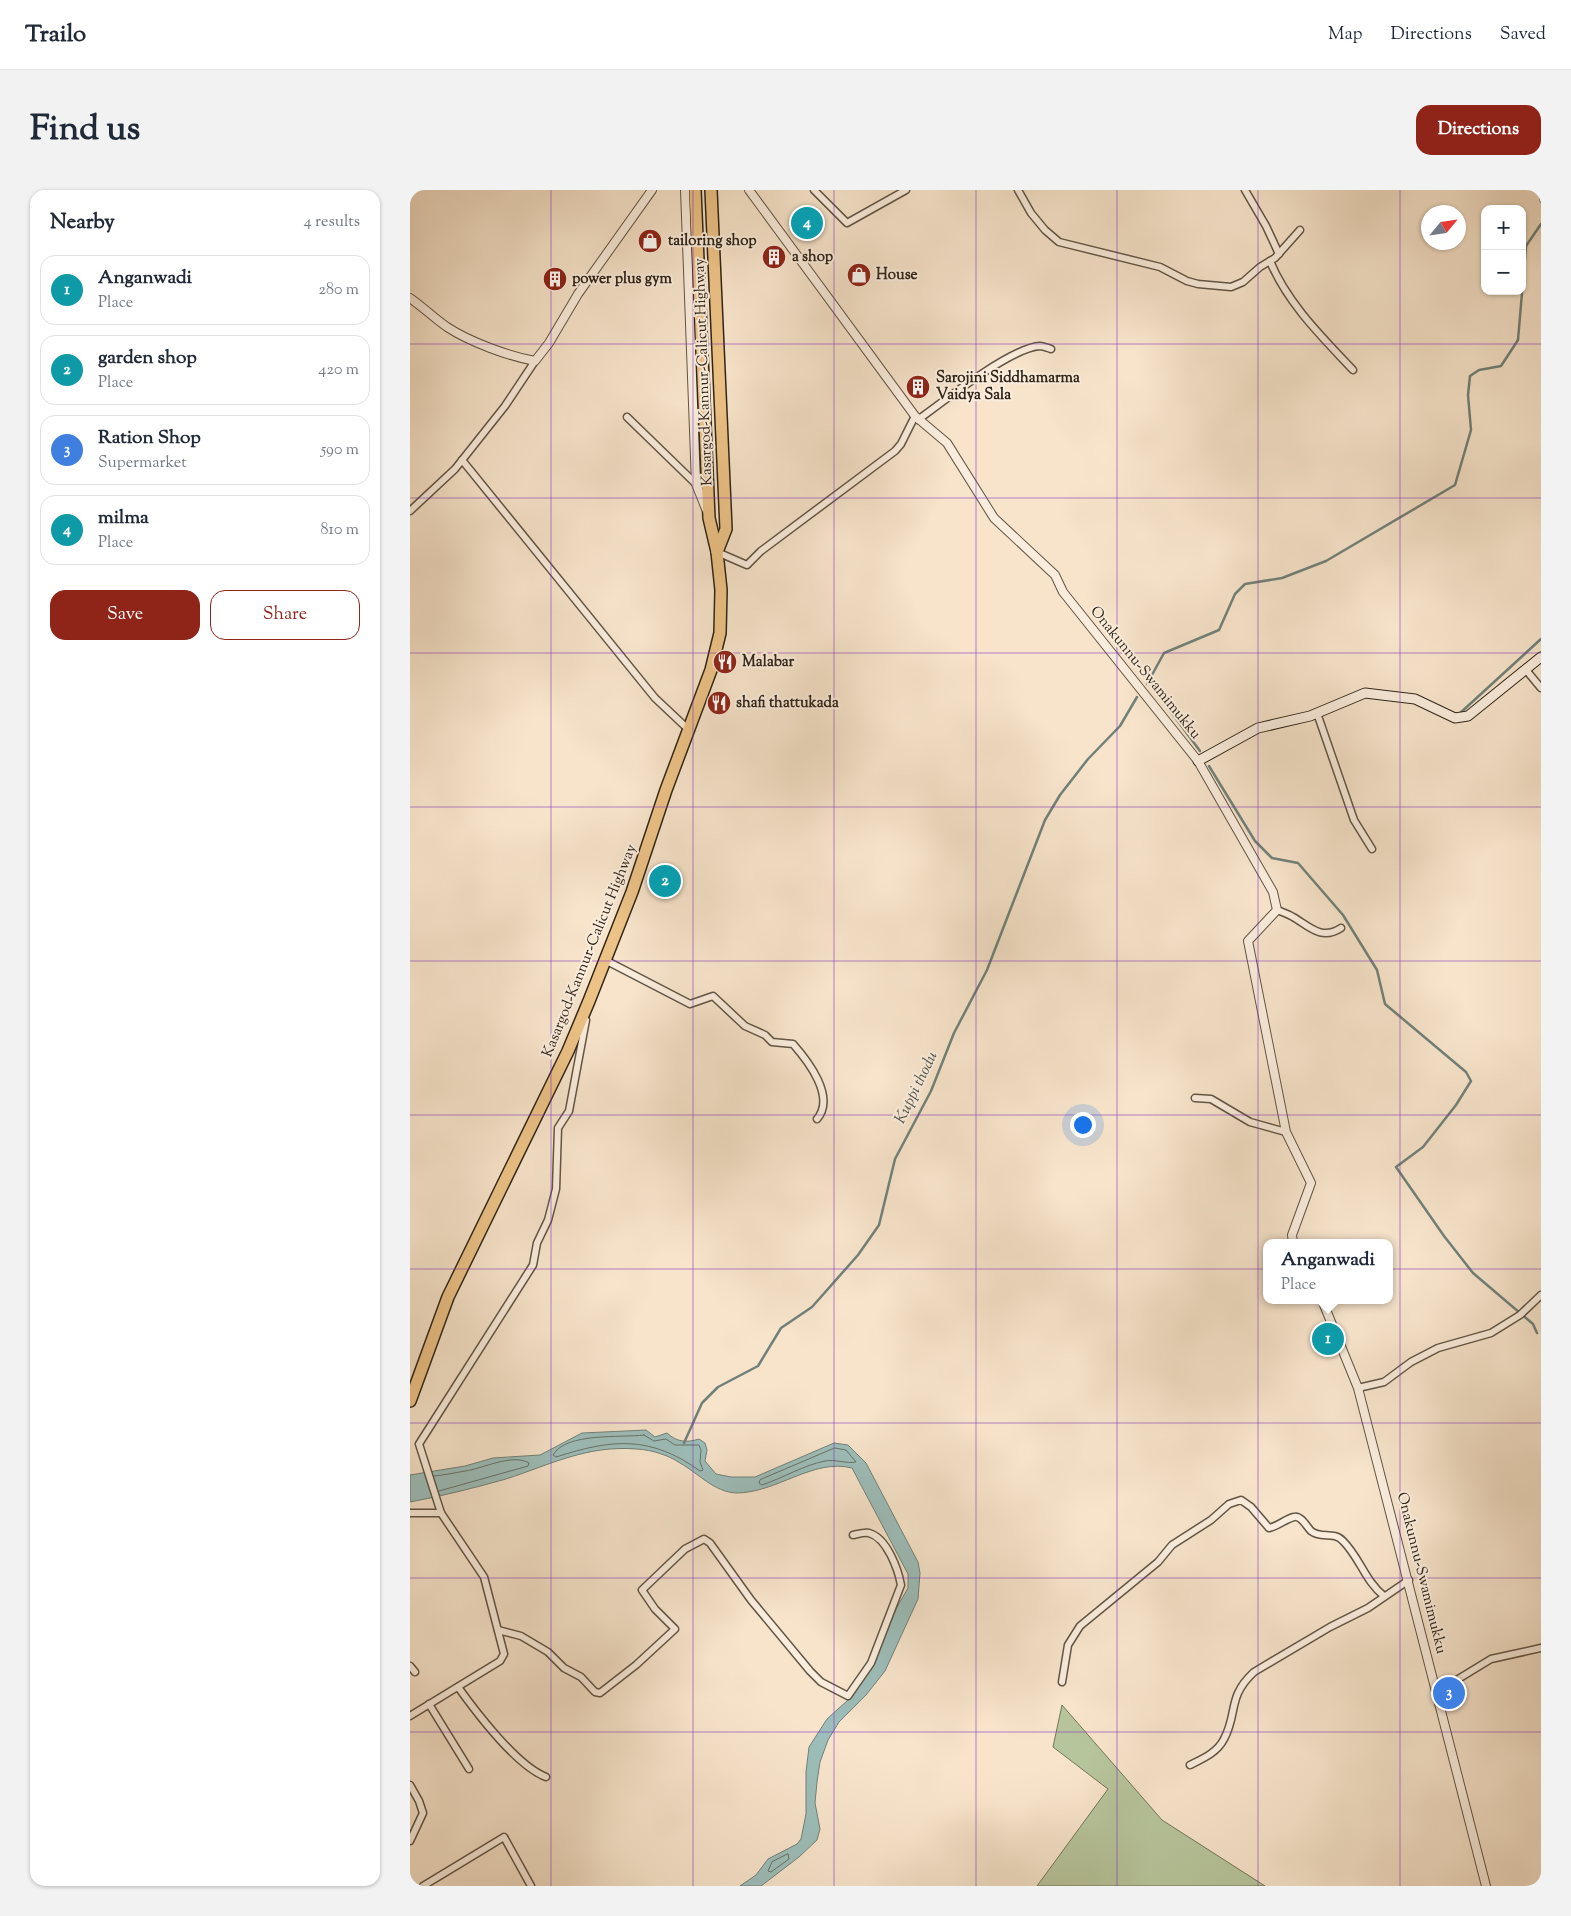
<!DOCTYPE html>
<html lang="en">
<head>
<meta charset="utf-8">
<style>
	:root { --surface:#fff; --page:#f2f2f3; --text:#1f2937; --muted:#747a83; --line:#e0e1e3; --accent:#8f2418 }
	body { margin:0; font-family:"Sorts Mill Goudy",serif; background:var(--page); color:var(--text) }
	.controls { position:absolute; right:15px; top:15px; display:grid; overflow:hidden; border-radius:10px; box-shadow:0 1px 4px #0004 }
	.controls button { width:45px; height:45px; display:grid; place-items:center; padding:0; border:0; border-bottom:1px solid var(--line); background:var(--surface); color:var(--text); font:25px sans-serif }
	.compass { position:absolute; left:1011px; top:15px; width:45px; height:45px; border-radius:50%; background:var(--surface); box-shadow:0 1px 4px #0004; rotate:61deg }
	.you { position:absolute; left:672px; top:934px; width:18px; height:18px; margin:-12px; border:4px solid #fff; border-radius:50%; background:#1a73e8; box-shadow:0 0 0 8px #1a73e833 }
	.badge { display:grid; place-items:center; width:32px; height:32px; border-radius:50%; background:var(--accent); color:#fff; font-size:16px; font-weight:700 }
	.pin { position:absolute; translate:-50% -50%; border:2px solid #fff; box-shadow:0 1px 5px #0006 }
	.popup { position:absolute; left:853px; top:1049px; width:130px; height:65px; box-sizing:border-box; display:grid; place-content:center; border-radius:10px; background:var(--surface); filter:drop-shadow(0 1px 4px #0005); font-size:16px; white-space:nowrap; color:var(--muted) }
	.popup b { font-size:19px; color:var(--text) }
	.popup::after { content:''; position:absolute; left:50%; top:100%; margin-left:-10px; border:10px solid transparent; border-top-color:var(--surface) }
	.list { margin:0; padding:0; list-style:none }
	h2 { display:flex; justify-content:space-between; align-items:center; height:65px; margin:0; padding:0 20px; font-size:21px }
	h2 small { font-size:16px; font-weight:400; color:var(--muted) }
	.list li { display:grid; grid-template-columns:32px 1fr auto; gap:15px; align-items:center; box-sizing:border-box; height:70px; margin:0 10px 10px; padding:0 10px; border:1px solid var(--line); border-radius:15px }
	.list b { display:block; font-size:19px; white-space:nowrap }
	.list p { margin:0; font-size:16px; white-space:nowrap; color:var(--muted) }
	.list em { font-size:16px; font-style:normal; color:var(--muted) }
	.actions { display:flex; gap:10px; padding:15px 20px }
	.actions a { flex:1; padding:11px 0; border:1px solid var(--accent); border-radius:15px; text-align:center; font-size:18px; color:var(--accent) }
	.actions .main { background:var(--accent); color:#fff }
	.map { position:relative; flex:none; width:1131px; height:1696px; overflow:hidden; border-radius:15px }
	header { display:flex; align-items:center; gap:30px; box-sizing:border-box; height:70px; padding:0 25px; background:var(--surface); border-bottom:1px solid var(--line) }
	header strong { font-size:24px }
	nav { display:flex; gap:28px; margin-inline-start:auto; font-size:18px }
	.intro { display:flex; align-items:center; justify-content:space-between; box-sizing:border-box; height:120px; padding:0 30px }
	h1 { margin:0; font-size:35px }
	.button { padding:12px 22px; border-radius:15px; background:var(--accent); color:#fff; font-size:18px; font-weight:700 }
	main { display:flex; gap:30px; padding:0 30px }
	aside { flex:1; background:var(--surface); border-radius:15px; box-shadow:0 1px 4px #0004 }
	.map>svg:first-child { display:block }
	.green { fill:#b7c59c; stroke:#73755a }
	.water { fill:#9dbeba; stroke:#718179 }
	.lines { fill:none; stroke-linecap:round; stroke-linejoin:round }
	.shore { stroke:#667269; stroke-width:1 }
	.stream { stroke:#718179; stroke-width:2.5 }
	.minor-casing { stroke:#615545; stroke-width:9 }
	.tertiary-casing { stroke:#615545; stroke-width:10 }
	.secondary-casing { stroke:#2f2518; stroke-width:11 }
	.trunk-casing { stroke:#2f2518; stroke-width:14 }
	.minor { stroke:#faeddd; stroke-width:6 }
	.tertiary { stroke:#faeddd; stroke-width:8 }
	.secondary { stroke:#faeddd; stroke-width:9 }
	.trunk { stroke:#ecc286; stroke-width:11 }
	.grid { fill:none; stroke:#7b2cbf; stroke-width:1; stroke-opacity:0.55 }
	.labels { text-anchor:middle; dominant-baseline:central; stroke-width:4; stroke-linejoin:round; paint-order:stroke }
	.poi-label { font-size:15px; font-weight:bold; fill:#2f2518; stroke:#faeddd; text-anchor:start }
	.street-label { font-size:15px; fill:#2f2518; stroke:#faeddd }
	.water-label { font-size:16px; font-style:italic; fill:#505349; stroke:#faeddd }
</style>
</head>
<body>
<header>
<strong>Trailo</strong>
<nav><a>Map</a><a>Directions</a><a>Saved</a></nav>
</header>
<div class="intro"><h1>Find us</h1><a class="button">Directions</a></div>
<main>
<aside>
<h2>Nearby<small>4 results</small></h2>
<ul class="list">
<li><span class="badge" style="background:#0f9aa8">1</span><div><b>Anganwadi</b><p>Place</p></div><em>280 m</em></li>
<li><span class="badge" style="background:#0f9aa8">2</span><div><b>garden shop</b><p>Place</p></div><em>420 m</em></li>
<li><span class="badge" style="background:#3f7fe0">3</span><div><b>Ration Shop</b><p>Supermarket</p></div><em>590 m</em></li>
<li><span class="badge" style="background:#0f9aa8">4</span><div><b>milma</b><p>Place</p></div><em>810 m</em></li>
</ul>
<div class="actions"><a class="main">Save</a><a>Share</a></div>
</aside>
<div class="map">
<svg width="1131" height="1696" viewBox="0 0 1131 1696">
	<rect width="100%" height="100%" fill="#f7e4cb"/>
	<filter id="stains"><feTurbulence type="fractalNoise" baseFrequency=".004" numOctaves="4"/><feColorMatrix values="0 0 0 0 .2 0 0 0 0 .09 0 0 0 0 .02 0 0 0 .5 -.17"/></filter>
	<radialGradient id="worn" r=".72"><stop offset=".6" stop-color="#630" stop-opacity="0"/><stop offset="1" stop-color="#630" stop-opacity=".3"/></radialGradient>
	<path class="green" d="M652,1515L752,1630L855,1696H627L698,1599L643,1557Z"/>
	<path class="water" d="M236,1240L245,1247L257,1243C267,1252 276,1253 289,1249L295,1253L297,1260L295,1271L306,1284L321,1287H345L424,1253L438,1255L456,1273L508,1372L510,1383L508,1409L475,1481L456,1505L429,1532L418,1550L410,1572L407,1592L405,1613L410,1639L407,1650L389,1667L351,1696H330L346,1685L358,1669L387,1654L391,1649L396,1624V1582L399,1557L417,1529L438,1510L463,1475L487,1417L498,1398V1384L442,1278C403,1268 367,1303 326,1303C304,1302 288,1283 270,1273C258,1265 242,1260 227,1259C177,1255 142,1274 96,1289C64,1298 32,1306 0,1312V1285L55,1276L83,1268L130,1265L172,1243Z"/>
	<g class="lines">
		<g class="shore">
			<path d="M234,1245L244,1251L256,1249L265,1255H289L291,1260L290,1272L293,1280L290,1281C240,1245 202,1249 146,1267L143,1265C156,1242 211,1248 234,1245Z"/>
			<path d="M425,1258L436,1260L446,1272C437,1274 425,1269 415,1271C394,1275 373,1288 352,1295L349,1293L350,1290Z"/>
			<path d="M24,1286C34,1285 44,1283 55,1281C72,1279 102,1263 119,1273L118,1276L29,1301"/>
			<path d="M378,1664L379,1669L361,1682L358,1681L362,1672Z"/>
		</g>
		<g class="stream">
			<path d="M1129,0L1131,12"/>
			<path d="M738,491L790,561"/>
			<path d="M737,494L754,463L809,440L825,404L835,394L872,388L916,371L1045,295L1061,240L1058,205L1060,186L1069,180L1091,176L1108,150L1116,56L1131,34"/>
			<path d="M1048,525L1131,449"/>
			<path d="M799,576L845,651L862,668L888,673L933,725L967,780L975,814L1056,882L1061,891L1046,915L1013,957L986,977L1034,1046L1063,1083L1123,1134L1127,1143"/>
			<path d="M274,1253L292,1213L308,1197L348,1176L371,1138L402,1117L448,1065L469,1035L485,969L521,901L544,843L577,780L635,630L650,605L678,569L710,536L727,507"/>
		</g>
		<g class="minor-casing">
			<g id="minor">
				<path d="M404,0L437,33L496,0"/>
				<path d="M608,0L621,23L635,40L649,52L750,77L777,91L788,94L821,97L833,92L850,77L865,68L890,40"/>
				<path d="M835,0L856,36L869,64"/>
				<path d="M860,71C877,113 913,148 943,180"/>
				<path d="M217,227L286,294"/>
				<path d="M508,230C532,212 602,157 630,156C633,156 638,158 641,159"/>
				<path d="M52,270L245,508L279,540"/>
				<path d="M0,321L45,279L95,216L125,171"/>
				<path d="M307,362L337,375L351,361L485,261L491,254L505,226"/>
				<path d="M1116,480L1131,498"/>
				<path d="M907,523L944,630L962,659"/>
				<path d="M867,720C872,722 878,724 883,727C899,736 911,751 931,738"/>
				<path d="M195,770L280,814L303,806L335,836L355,845L362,852L383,854C398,871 426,907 407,929"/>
				<path d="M785,908L801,909L840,932L876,942"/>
				<path d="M948,1198L974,1192L1001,1172L1028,1158L1081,1143L1110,1125L1131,1105"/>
				<path d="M0,1323H31"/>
				<path d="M88,1440L111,1446L138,1462L154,1478L171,1487L185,1502L190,1503L226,1475L265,1439L245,1419L232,1400L275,1359L294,1349L300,1353L341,1410L400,1481L411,1492L438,1506L461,1473L491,1395C488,1379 477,1348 459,1343C454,1342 448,1344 443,1345"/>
				<path d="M0,1476L5,1482"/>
				<path d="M652,1492L658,1455L670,1436L748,1372L762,1355L801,1330L819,1314L831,1310L841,1317L859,1338C869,1336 875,1329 884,1327C891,1325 897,1337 901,1341C911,1349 924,1341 933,1351C950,1368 955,1391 974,1406"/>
				<path d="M48,1497C66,1522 107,1576 136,1587"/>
				<path d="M1027,1502L1081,1469L1131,1458"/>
				<path d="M19,1514L59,1579"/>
				<path d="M0,1526L90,1471L94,1464L74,1387L31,1323L9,1254L123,1075L127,1053L138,1030L146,999L148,938L159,921L176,830"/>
				<path d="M780,1575C792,1569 807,1563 814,1549C828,1523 817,1507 844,1482L920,1437L958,1418L999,1390"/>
				<path d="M0,1595L9,1611L13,1623L0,1651"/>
				<path d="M13,1696L94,1647L121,1696"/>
			</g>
		</g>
		<g class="tertiary-casing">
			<g id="tertiary">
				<path d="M275,0L286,294L296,319"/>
				<path d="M339,0L505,226L537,253L584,328L645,385L653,402L788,571L863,702L867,720L838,751L876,942L901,993L882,1045L883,1053"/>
				<path d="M0,108C13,117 24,128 37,137C60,152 98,166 125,171L139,153L168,104L242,0"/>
				<path d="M912,1110L948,1198L1076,1696"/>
			</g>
		</g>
		<g class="secondary-casing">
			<path id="secondary" d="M788,571L848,538L900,526L955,503L1005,509L1045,528L1058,526L1131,467"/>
		</g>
		<g class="trunk-casing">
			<g id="trunk">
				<path d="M301,0L316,339L307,362"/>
				<path d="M0,1211L38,1107L158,861L179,811L222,702L256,600L301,480L310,443L311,400L307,362L299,328L285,0"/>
			</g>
		</g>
		<use href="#minor" class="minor"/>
		<use href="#tertiary" class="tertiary"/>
		<use href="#secondary" class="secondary"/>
		<use href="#trunk" class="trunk"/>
	</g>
	<path class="grid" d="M141,0V1696M283,0V1696M424,0V1696M566,0V1696M707,0V1696M848,0V1696M990,0V1696M0,154H1131M0,308H1131M0,463H1131M0,617H1131M0,771H1131M0,925H1131M0,1079H1131M0,1233H1131M0,1388H1131M0,1542H1131"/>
	<defs>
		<g id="shop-disc" transform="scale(1.25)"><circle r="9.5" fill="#8f2418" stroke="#faeddd"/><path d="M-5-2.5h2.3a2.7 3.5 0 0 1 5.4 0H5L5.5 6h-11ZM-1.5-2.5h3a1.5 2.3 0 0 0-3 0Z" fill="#fff"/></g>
		<g id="building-disc" transform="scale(1.25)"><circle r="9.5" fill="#8f2418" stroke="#faeddd"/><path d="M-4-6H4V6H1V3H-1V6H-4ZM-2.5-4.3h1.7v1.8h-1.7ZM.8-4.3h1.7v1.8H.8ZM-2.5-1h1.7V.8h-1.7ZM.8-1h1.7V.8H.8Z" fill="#fff"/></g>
		<g id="restaurant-disc" transform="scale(1.25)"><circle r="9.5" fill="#8f2418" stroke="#faeddd"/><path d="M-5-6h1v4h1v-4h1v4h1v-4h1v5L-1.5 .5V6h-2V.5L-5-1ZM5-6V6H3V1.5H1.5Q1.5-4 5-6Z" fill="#fff"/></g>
	</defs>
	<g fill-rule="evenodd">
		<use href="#shop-disc" x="240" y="51"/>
		<use href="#building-disc" x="364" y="67"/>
		<use href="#shop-disc" x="449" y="85"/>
		<use href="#building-disc" x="145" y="89"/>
		<use href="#building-disc" x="508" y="197"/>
		<use href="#restaurant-disc" x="315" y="472"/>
		<use href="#restaurant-disc" x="309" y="513"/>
	</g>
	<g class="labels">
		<g class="poi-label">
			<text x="258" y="51">tailoring shop</text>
			<text x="382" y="67">a shop</text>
			<text x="466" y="85">House</text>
			<text x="162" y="89">power plus gym</text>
			<text x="526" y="188">Sarojini Siddhamarma<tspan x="526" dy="17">Vaidya Sala</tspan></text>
			<text x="332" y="472">Malabar</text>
			<text x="326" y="513">shafi thattukada</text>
		</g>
		<g class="street-label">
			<text transform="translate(294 182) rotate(-92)">Kasargod-Kannur-Calicut Highway</text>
			<text transform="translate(735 483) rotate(51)">Onakunnu-Swamimukku</text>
			<text transform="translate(180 761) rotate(-68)">Kasargod-Kannur-Calicut Highway</text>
			<text transform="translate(1011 1383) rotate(76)">Onakunnu-Swamimukku</text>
		</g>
		<g class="water-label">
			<text transform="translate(507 898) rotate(-64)">Kuppi thodu</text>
		</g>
	</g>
	<rect width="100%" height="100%" filter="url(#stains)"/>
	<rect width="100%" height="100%" fill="url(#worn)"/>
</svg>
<div class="controls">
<button>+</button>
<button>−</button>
</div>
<svg class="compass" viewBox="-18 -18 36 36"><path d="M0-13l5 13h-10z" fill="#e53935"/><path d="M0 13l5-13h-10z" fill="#747a83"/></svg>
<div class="you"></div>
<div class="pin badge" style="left:918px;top:1149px;background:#0f9aa8">1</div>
<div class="popup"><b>Anganwadi</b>Place</div>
<div class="pin badge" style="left:255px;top:691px;background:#0f9aa8">2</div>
<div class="pin badge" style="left:1039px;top:1503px;background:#3f7fe0">3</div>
<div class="pin badge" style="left:397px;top:33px;background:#0f9aa8">4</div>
</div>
</main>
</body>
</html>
